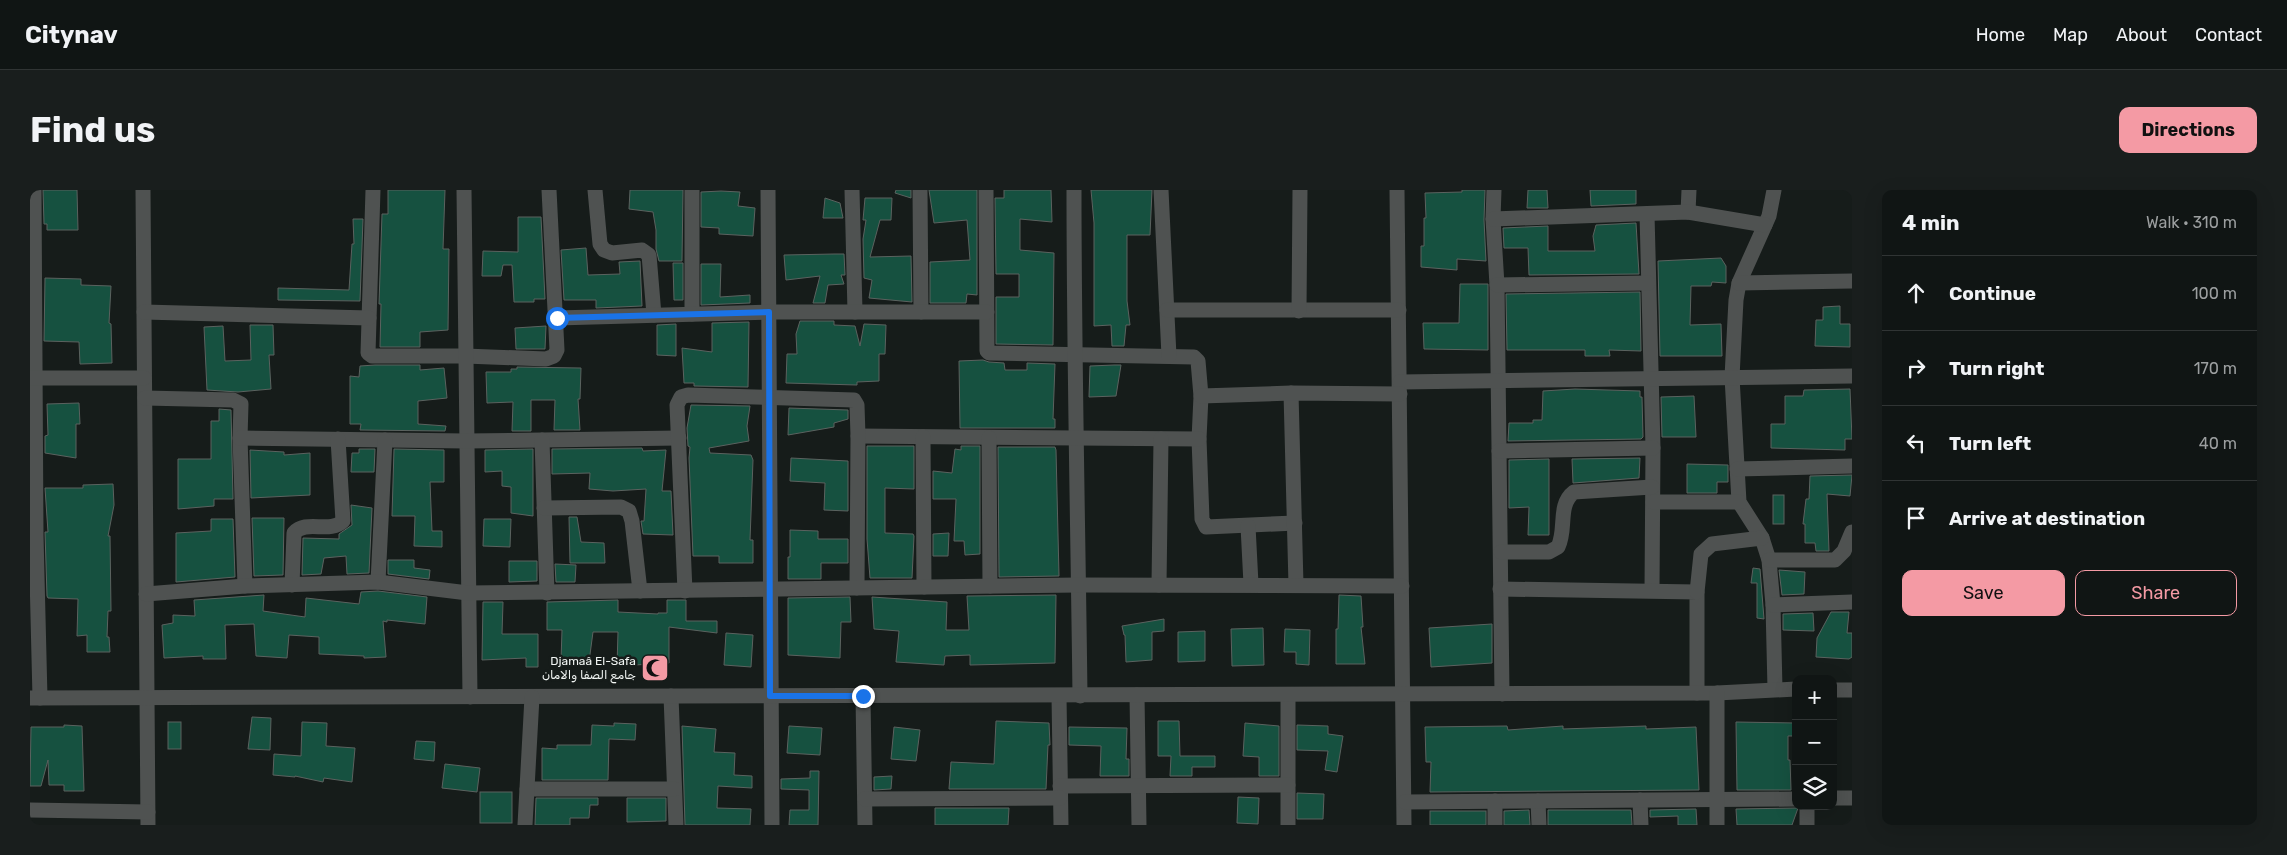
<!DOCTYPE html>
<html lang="en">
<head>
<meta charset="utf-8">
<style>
	:root { --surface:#101514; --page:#191e1d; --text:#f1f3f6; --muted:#9c9fa0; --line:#303434; --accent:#f49aa4 }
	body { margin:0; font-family:Rubik,Vazirmatn,sans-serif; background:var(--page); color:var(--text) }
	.controls { position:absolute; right:15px; bottom:15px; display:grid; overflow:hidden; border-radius:10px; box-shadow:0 5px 20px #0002 }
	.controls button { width:45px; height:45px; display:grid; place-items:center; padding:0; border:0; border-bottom:1px solid var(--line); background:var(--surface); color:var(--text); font:25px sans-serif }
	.stop { position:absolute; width:15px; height:15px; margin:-11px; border:4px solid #1a73e8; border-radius:50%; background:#fff }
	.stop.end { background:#1a73e8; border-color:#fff; box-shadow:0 1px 5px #0008 }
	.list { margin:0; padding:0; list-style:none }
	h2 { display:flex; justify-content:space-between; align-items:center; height:65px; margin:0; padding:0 20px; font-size:21px }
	h2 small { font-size:16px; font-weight:400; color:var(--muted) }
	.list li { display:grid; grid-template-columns:32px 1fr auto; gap:15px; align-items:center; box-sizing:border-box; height:75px; padding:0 20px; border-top:1px solid var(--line) }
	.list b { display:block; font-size:19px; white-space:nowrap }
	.list em { font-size:16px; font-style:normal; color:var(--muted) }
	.actions { display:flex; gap:10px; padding:15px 20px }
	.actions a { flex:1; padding:11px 0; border:1px solid var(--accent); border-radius:10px; text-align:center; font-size:18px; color:var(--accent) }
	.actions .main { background:var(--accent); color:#111 }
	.icon { flex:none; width:28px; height:28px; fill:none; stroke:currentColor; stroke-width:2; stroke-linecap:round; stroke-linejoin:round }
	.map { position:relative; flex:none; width:1822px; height:635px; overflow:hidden; border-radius:10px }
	header { display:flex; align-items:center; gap:30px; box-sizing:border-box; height:70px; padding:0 25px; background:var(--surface); border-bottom:1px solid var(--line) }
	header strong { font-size:24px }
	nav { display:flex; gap:28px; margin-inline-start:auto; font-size:18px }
	.intro { display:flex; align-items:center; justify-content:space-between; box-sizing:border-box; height:120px; padding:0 30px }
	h1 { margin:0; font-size:35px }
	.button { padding:12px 22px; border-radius:10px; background:var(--accent); color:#111; font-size:18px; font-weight:700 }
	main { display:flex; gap:30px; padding:0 30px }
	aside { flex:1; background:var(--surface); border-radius:10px; box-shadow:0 5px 20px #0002 }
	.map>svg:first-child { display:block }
	.building { fill:#165140; stroke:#5b625f }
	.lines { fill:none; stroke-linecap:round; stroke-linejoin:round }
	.minor { stroke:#4f5251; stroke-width:15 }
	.route { stroke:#1a73e8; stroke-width:6 }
	.labels { text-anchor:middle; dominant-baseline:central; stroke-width:5; stroke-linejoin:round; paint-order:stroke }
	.poi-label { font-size:12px; fill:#f2f6f4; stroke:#161c1a; text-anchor:end }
</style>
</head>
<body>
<header>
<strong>Citynav</strong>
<nav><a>Home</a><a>Map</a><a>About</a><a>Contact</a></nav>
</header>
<div class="intro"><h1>Find us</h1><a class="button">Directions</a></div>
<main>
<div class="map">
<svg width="1822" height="635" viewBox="0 0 1822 635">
	<rect width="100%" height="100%" fill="#161c1a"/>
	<g class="building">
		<path d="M13,0H47L48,40H17V34H14Z"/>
		<path d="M358,0H415L413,59H419L418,140L390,142V157H350L351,114H349L352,24H358Z"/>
		<path d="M600,0H653L652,71H629L626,59V40L623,22L599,19Z"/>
		<path d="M866,0H881V8L865,3Z"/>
		<path d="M899,0H947V105L937,104L936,113H900V72L940,70L937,30L904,33Z"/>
		<path d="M974,0H1021L1022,32L990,29V60L1024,63L1023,155L966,154V107H989V84H966L965,8H974Z"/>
		<path d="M1061,0H1122L1120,45H1097V111L1100,135H1096L1094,156H1082L1081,135L1064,136V33Z"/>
		<path d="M1432,0H1455L1454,30L1456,71L1427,69V80L1391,77V56H1394V28H1396L1395,3L1432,2Z"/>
		<path d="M1498,0H1517L1518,18H1497Z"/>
		<path d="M1560,0H1606V14L1561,16Z"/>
		<path d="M691,1L710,2L708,16L725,18L723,46L689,44V38L671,37V2Z"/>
		<path d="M795,8L810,13L813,28H793Z"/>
		<path d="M835,8H862L861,30H850L840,67L881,66L882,112L839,108L842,90L834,88L833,49L836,30H833Z"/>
		<path d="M488,27H511L515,109H504V112H484L482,75H473L471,86H452L453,61L488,62Z"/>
		<path d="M323,29H333L330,111L248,110V98L319,100L322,54H324Z"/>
		<path d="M1606,33L1609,84L1499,85L1498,58H1474L1473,38L1518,36V61H1565L1563,46L1566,35Z"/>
		<path d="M556,58L558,85L590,84L589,72L610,71L612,116L566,118V110H534L531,60Z"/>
		<path d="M804,64H814L815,85H811L814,94L798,95L795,113H783L790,86L756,90L754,65Z"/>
		<path d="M1691,68L1696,76V93L1682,92L1681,96H1661L1660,135L1691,134L1692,166H1630L1628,71Z"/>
		<path d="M643,73H653V110H644Z"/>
		<path d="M671,74H691L690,107L720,105V113L671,115Z"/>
		<path d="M15,88L51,89V95L81,96L79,133L81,134L82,173L50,174L49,152L14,151Z"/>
		<path d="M1430,94H1458V160L1394,159L1393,133H1429Z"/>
		<path d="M1610,102L1611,161L1579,160L1580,166H1555V160H1477L1476,104Z"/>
		<path d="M1810,116V134H1820V157L1785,156L1786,130H1793V117Z"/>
		<path d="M770,131H804V135L825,136L830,156L834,134L856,135L855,164H849V191L827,192V195L756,193L757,164H767L766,144Z"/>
		<path d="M719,132L718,197L664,196V193H654L652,158L682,162V133Z"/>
		<path d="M646,134V166L627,165V135Z"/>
		<path d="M220,135H243L244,165H239L241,199L208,202L177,200L174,137L193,136L195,171L221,170Z"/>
		<path d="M516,136L515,159H486L485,138Z"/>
		<path d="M953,170L959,172L974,173L975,180H997V173L1025,174L1023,229H1025V238H930L929,171Z"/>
		<path d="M345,175H390V180L414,178L417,208L388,211V234L416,236L415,241L330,240L331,234H320V186L329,187L330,176Z"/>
		<path d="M1084,175H1091L1086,206L1059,207L1060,176Z"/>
		<path d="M487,177L551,178L550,209H548L550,240H524L525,210H501V241H482L483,212L457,213L456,182H481V179H487Z"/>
		<path d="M1545,199L1610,201V207H1612L1613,247L1611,249L1478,251L1479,233H1503V230H1512L1513,201Z"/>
		<path d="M1820,199L1822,249H1815V260L1741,258V234H1755V206H1773L1774,200Z"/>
		<path d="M1664,206L1666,247H1632L1631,207Z"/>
		<path d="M49,213L50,234H46V268L15,263V246L18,245L17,214Z"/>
		<path d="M661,215L720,216L717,236L719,251L679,258L680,263L721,265L723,270L720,350H723V373H689V366H663L659,268L660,257L658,256L657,238Z"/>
		<path d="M759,218L818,220V229L804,233V237L758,245Z"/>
		<path d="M189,219L201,220L203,309H184V316L148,319V269H181V231H189Z"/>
		<path d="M837,256H884V299L855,298V343L883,344L884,346L882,388H840L837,349Z"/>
		<path d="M931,256H950V364L935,365L934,351H924L926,309H903V281L922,283L925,259L931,260Z"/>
		<path d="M968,257H1025L1026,260L1029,386L969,387Z"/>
		<path d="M612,258L613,261L636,260L632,301H641L643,345L613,344L611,331H614L616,299L583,301L559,299L560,283L522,284V259Z"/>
		<path d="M329,259H345L344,282H321L322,263H329Z"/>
		<path d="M364,259L414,260V292H400L402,341H412V357L384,356L385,326H362Z"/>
		<path d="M503,259V326L481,323V297L472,296V281L455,282V260Z"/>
		<path d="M220,260L254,262V265L280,263V305L221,308Z"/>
		<path d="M761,268L818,271V321L794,320L795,293L760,291Z"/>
		<path d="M1610,268L1609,288L1543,293L1542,269Z"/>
		<path d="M1519,269V345H1498L1499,317L1479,318V270Z"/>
		<path d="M1657,274L1698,275V292H1687V303H1657Z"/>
		<path d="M1822,285L1820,306L1797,304L1799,361H1786L1785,353H1775V334H1773L1776,309H1779L1780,286Z"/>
		<path d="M83,294L84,315L78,346H80L81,421H78L77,447H79L80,462H57V445L47,446L48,409L18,408L17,406L15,342H18L15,298H53V295Z"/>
		<rect x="1743" y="305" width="11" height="29"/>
		<path d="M321,315L342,318L339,383L317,384L316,366L294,368L291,384L272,385L273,348L309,349V344L322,335Z"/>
		<path d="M539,327H547L551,352L574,353L575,373H540Z"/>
		<path d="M222,328H254L253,385L224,386Z"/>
		<path d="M181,329H203L205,387L146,392V343L181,341Z"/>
		<path d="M454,329H481L480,357L453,356Z"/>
		<path d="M760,340L788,341V349H818V373H791V389H758V367H760Z"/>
		<path d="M919,343L918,366H903V344Z"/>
		<path d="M358,370H384V378L400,380L399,389L358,384Z"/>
		<path d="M479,371H507V391L479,392Z"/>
		<path d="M525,374L546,375L545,392H526Z"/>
		<path d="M1723,378L1730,379L1734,429L1727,428V393H1721Z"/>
		<path d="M1749,380L1775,382L1774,404L1752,405Z"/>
		<path d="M348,401L397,407L395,434L357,430V432L353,431L356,467L334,468V466L289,464V447L259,445L257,468L226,466L224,434L195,435L196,469H173V466L134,468L132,435L143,433V425L165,426L164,410L234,405L233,421L275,427L276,408L329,414L331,402Z"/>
		<path d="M1026,405L1025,473L940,475V465L915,466L914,475L866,472L869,441L844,439L842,407L917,412L916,440H939L937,406Z"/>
		<path d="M1309,405L1331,406L1333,437H1331L1335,474H1306V439H1308Z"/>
		<path d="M820,407L821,432H811L810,468L758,465V408Z"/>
		<path d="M588,410V422L628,424V423H637V410H656V431H687V443L639,437V473L587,476L588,442H563L559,472L531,471L532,440H517V412Z"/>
		<path d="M453,412H473L472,444H508V477H496V468L452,470Z"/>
		<path d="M1801,422H1819L1817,443H1822V467L1819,469L1786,467L1787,448Z"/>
		<path d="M1783,423L1784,441L1753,440V424Z"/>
		<path d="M1134,429V441L1122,442V470L1096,472L1095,445H1094L1092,436Z"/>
		<path d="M1462,434V473L1401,477L1399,438Z"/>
		<path d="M1233,438L1234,475L1202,476L1201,439Z"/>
		<path d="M1255,439L1280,440L1279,475L1266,474V462H1254Z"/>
		<path d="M1175,441V471L1148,472V442Z"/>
		<path d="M696,443L723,445L721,477L694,475Z"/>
		<path d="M222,527L241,528L240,560L218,559Z"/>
		<path d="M966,531L1019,533L1020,555H1018L1016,599H919L921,572L964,574Z"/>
		<path d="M1128,531H1149L1150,566H1185V577H1162V586H1140L1141,566H1128Z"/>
		<rect x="138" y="532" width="13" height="27"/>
		<path d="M272,532L297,533L296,556L325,558L322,592L294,588L293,592L265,586V587L243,585L244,564L271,566Z"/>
		<path d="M1706,532L1766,533V546H1758V570H1760L1761,600H1707Z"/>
		<path d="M584,533L606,534L605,550L579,549L578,590H512V558L527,559V555H561L562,535L584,536Z"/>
		<path d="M1215,533L1249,536V586H1229V567L1213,566Z"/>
		<path d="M34,535L52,536L54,601H34V595H19L18,570L11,596H0L1,537H34Z"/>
		<path d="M1267,535L1298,536V544L1313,546L1307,582L1295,580L1298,561L1267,560Z"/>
		<path d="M652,536L686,539L684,562L705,563L704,585L722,586V598L688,596L687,618L721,619L720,635H655Z"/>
		<path d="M759,536L792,538L790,565L757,563Z"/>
		<path d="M1477,536L1478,540L1533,536V539L1588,537L1616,536V539L1666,537L1669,600L1400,602L1401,572H1396L1395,537Z"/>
		<path d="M864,537L890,540L886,571L861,569Z"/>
		<path d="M1039,537L1097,538L1096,569H1099V586H1070L1071,556L1039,555Z"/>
		<path d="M386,551L405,552L404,571L384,569Z"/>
		<path d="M415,574L450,578L447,602L412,598Z"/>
		<path d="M780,581H789L788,635H759L760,620H779V600L751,599V589L780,588Z"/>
		<path d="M862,586L861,599L844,600V587Z"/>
		<rect x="450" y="602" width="32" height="31"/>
		<path d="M1267,603L1294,604L1293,629H1267Z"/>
		<path d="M1208,607L1229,608L1228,634L1207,633Z"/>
		<path d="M506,608H568V615H560L559,628H540V635H505Z"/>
		<path d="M597,608H636V631L597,632Z"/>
		<path d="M905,618H979L978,635H905Z"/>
		<path d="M1768,618L1762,635H1707L1706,619Z"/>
		<path d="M1666,619L1667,635H1648V626L1620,627V620Z"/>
		<path d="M1499,620L1500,635H1474V621Z"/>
		<path d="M1518,620H1601L1602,635H1518Z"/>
		<rect x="1400" y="621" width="56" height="14"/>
	</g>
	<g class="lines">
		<g class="minor">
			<path d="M4,0L6,345L10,508"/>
			<path d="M113,0L118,635"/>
			<path d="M343,0L338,163L342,166H435L516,169L524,166L527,160L519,0"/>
			<path d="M434,0L440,507"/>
			<path d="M565,0L570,54L574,60L582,63L612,60L619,65L624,125"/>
			<path d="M662,0V124"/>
			<path d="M738,0L742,635"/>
			<path d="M822,0L825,122"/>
			<path d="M890,0L891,122"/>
			<path d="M956,0L957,161L959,163L1164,167L1168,171L1171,206L1169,249L1172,329L1176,337L1265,333"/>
			<path d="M1044,0C1044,169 1048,337 1050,506"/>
			<path d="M1131,0L1139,166"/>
			<path d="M1367,0L1374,635"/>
			<path d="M1464,0L1463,29L1467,95L1472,504"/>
			<path d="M1744,0L1739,26L1709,93L1706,110L1702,187L1709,312L1732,348L1739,370L1743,415L1745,499"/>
			<path d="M1658,22L1659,0"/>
			<path d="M1617,24L1623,258L1622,400"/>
			<path d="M1463,29L1658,22L1735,35"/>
			<path d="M1709,93L1822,91"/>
			<path d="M1467,95L1618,93"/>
			<path d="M1137,120H1369"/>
			<path d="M1269,121L1270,0"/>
			<path d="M114,122L339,128"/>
			<path d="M527,128L739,122H957"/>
			<path d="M0,188H114"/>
			<path d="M1370,192L1822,186"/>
			<path d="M1261,203L1266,395"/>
			<path d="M1171,206L1261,203L1370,204"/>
			<path d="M115,208L203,210L211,214L210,248L215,396"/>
			<path d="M828,246L1169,249"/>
			<path d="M893,247L894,397"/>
			<path d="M210,248L436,251L649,248"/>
			<path d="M959,248L960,396"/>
			<path d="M512,250L517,403"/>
			<path d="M1469,261L1623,258"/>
			<path d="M1707,279L1822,276"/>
			<path d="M1623,312H1709"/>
			<path d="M514,318L591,317L599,321L602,331L610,401"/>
			<path d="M1218,336L1221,394"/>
			<path d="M1471,362H1519L1528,357C1537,339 1527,315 1544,302L1622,297"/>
			<path d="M1739,370H1805L1814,361L1822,342"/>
			<path d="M348,392L355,250"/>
			<path d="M262,395L264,343C276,329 300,344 313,331L308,249"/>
			<path d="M1129,395L1131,249"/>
			<path d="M1470,399L1667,402V503"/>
			<path d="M655,401L647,215L651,207L658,205L824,210L827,215L828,246L827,398"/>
			<path d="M1667,402L1671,364L1682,354L1732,348"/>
			<path d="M116,404L215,396L348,392L438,403L1049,395L1372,396"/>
			<path d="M1743,415L1822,412"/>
			<path d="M1803,500H1822"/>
			<path d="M1107,505L1109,635"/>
			<path d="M1258,505V635"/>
			<path d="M641,506L646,635"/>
			<path d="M833,506L835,635"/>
			<path d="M1029,506L1031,635"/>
			<path d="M0,508L1687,503L1766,499"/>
			<path d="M1030,596L1258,595"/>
			<path d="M497,599H644"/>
			<path d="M1803,608H1822"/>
			<path d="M835,609L1030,608"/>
			<path d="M1610,610L1611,635"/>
			<path d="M1508,611L1509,635"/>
			<path d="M1375,612L1766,609"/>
			<path d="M0,620L118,622"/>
			<path d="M495,635L502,507"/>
			<path d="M1465,635V611"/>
			<path d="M1687,635V503"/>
			<path d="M1777,635V616"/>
		</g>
	</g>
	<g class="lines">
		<path class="route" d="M527,128L739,122L740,506H833"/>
	</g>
	<defs>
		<g id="mosque-square" transform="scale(1.4375)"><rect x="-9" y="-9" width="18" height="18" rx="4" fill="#f49aa4" stroke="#161c1a"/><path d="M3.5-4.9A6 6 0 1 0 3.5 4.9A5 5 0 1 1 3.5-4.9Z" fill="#111"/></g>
	</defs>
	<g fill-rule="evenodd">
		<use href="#mosque-square" x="625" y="478"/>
	</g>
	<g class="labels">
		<g class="poi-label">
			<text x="606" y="471">Djamaâ El-Safa<tspan x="606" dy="14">جامع الصفا والامان</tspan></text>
		</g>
	</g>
</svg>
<div class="controls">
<button>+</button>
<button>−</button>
<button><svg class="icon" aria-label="layers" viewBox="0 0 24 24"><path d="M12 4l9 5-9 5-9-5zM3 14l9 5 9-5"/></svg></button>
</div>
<div class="stop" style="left:527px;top:128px"></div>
<div class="stop end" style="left:833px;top:506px"></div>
</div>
<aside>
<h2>4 min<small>Walk · 310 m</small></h2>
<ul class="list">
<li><svg class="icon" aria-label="ahead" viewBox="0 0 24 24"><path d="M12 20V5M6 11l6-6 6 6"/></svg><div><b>Continue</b></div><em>100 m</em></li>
<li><svg class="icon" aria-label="right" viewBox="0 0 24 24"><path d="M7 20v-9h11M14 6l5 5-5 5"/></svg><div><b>Turn right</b></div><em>170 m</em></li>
<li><svg class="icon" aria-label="left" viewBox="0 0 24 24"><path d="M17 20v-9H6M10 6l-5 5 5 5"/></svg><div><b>Turn left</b></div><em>40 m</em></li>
<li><svg class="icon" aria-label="arrive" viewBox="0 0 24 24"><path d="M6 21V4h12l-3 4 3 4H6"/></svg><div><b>Arrive at destination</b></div></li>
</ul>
<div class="actions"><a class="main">Save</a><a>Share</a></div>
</aside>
</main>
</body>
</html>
